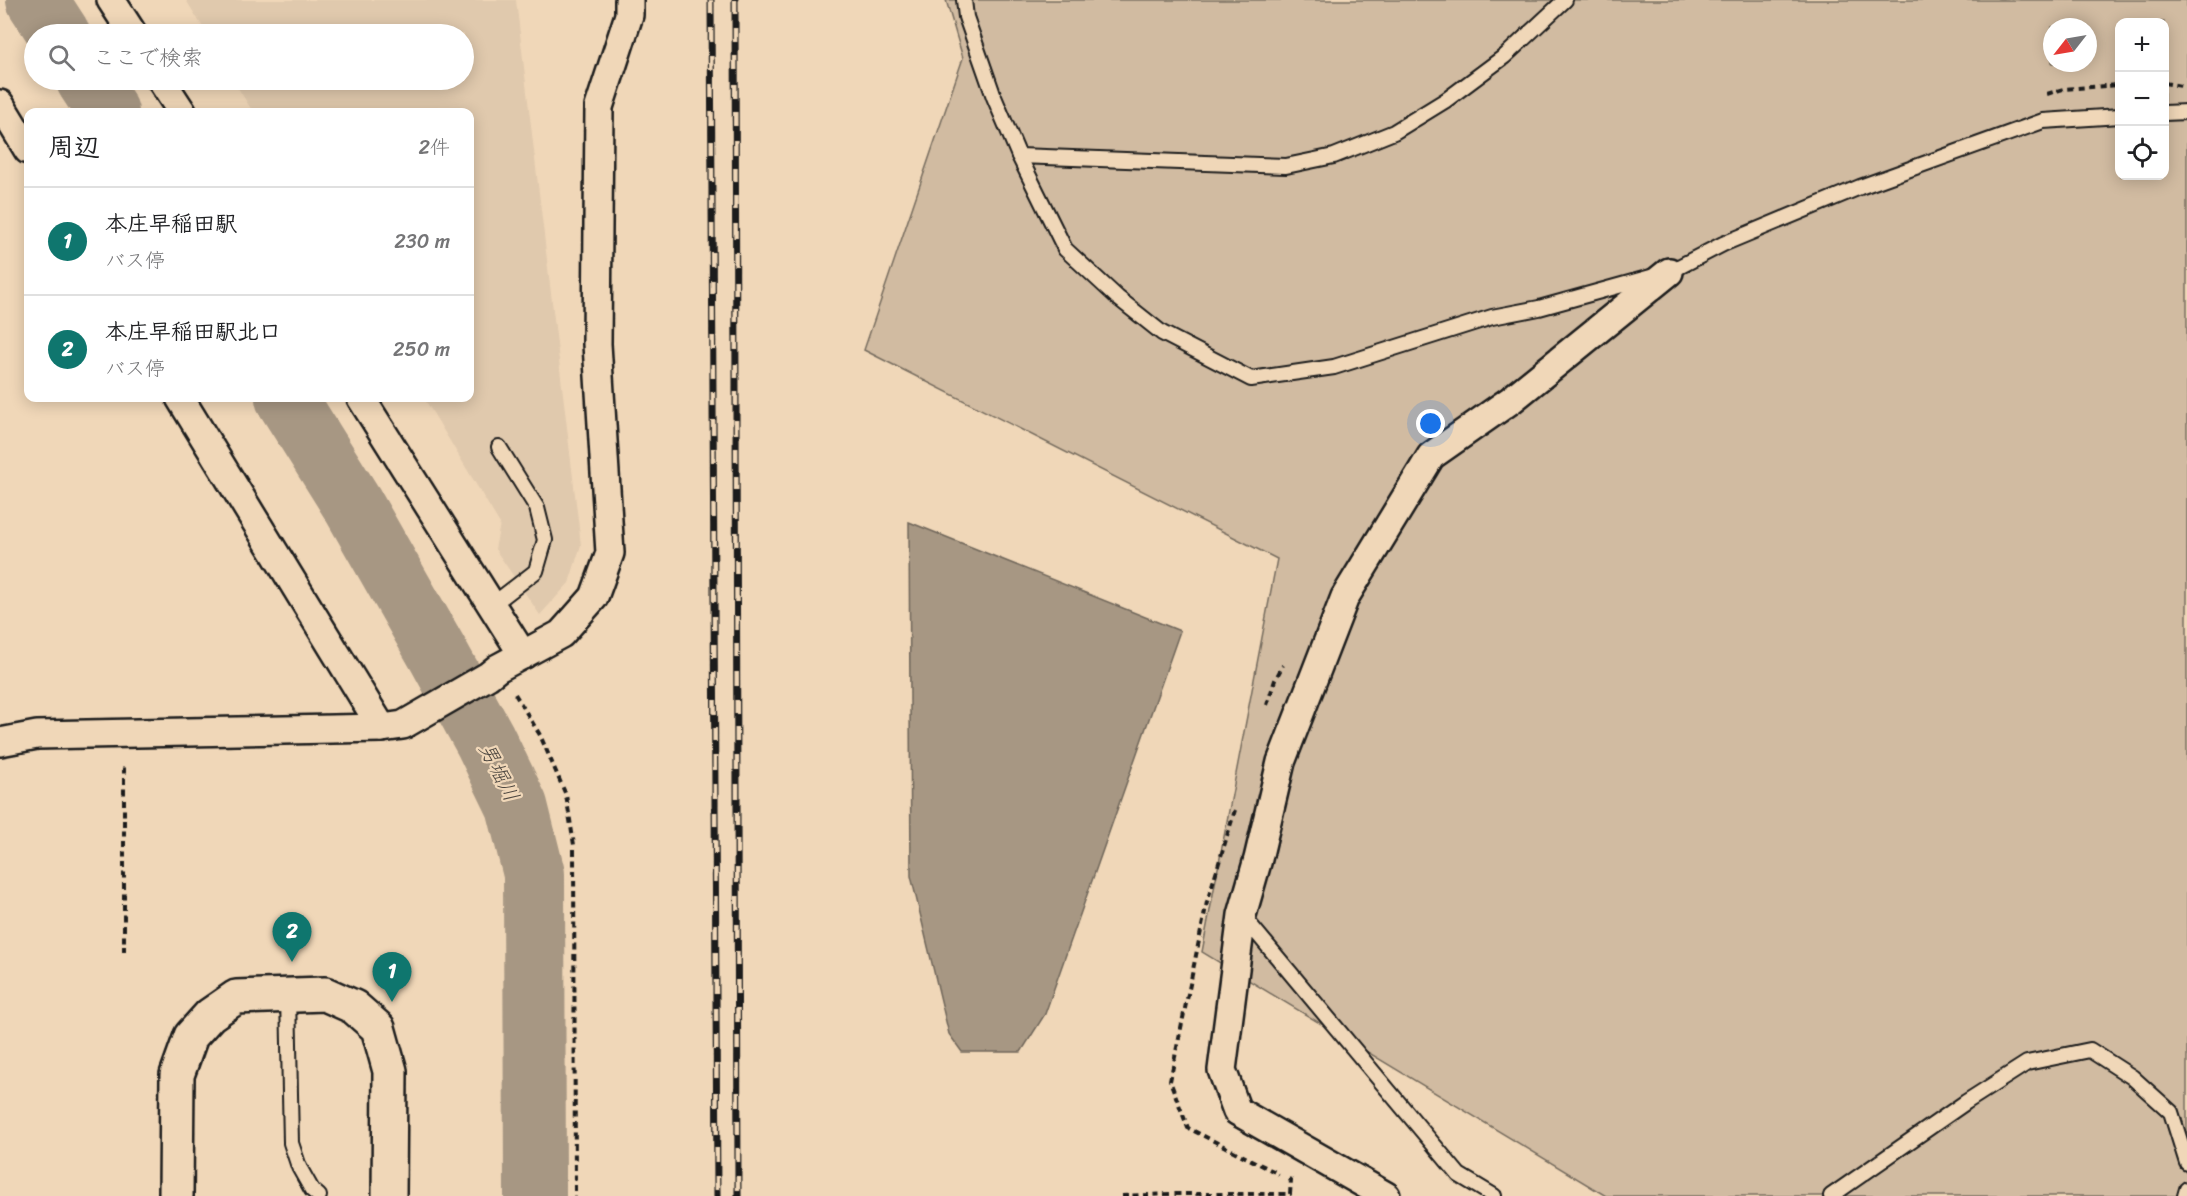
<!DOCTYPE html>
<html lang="ja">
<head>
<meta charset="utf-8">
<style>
	:root { --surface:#fff; --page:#f2f2f2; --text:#202124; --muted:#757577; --line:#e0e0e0; --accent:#0f766e }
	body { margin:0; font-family:Sriracha,"Klee One",sans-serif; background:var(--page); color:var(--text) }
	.controls { position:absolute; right:18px; top:18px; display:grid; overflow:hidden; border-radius:12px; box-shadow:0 3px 15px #0003 }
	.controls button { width:54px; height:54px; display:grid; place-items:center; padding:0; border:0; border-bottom:2px solid var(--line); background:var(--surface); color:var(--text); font:30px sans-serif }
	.compass { position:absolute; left:2043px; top:18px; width:54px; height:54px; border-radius:50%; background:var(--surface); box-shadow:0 3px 15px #0003; rotate:239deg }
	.you { position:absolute; left:1431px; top:424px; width:21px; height:21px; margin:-15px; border:4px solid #fff; border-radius:50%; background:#1a73e8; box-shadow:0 0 0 9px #1a73e833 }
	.badge { display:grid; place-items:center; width:39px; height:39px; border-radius:50%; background:var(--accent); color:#fff; font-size:20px; font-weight:700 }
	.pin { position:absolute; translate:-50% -50px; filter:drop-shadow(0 2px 3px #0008) }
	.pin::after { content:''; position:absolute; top:32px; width:21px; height:18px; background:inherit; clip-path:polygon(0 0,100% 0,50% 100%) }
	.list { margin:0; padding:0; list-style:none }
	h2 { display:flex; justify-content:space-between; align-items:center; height:78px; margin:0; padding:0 24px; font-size:26px }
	h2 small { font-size:20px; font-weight:400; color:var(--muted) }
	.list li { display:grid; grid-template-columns:39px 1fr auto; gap:18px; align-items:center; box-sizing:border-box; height:108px; padding:0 24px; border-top:2px solid var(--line) }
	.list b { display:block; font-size:22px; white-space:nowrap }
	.list p { margin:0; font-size:20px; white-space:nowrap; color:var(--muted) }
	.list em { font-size:20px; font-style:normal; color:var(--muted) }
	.icon { flex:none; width:33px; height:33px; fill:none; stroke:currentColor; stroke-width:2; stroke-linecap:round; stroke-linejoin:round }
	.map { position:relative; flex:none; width:2187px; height:1196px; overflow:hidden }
	.search { position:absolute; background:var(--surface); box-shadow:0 3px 15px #0003; left:24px; top:24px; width:450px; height:66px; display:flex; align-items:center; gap:15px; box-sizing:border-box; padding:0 21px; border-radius:33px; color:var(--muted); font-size:22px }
	.panel { position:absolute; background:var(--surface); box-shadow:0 3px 15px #0003; left:24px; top:108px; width:450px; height:294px; border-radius:12px }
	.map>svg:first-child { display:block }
	.built { fill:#e0c9ad }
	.green { fill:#d1bba1; stroke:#766c5e; stroke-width:1.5; fill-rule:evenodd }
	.water { fill:#a79783; stroke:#6f665a; stroke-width:1.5 }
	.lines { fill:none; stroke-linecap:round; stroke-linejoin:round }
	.river { stroke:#a79783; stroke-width:62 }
	.service-casing { stroke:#1c1c1c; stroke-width:18 }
	.minor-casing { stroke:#1c1c1c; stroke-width:32 }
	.tertiary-casing { stroke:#1c1c1c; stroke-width:38 }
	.path { stroke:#1c1c1c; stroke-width:4; stroke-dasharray:6 4.5; stroke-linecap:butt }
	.service { stroke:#f0d7b8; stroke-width:14 }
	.minor { stroke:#f0d7b8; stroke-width:27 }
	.tertiary { stroke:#f0d7b8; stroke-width:33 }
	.rail-casing { stroke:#1c1c1c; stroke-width:7 }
	.rail { stroke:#f0d7b8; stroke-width:4.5; stroke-dasharray:14; stroke-linecap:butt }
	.labels { text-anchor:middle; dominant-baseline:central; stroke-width:4.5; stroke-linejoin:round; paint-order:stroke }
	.water-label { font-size:21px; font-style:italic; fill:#4d4740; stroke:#f0d7b8 }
</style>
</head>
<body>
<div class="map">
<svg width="2187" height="1196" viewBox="0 0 2187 1196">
	<rect width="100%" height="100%" fill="#f0d7b8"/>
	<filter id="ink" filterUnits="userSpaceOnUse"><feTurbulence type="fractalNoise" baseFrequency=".0167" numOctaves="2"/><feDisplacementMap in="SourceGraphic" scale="12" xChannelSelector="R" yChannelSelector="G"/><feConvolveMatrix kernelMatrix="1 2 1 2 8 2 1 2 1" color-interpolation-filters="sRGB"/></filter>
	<g filter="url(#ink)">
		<path class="built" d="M186,0H516L581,545L569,583L540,615L495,549L500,524L424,398H470V112H253L233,80H464V34H207Z"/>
		<path class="green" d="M946,0H2187V1196H1606L1202,952L1277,559L864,350L963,58ZM2120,22H2164V176H2120ZM2052,27H2088V63H2052Z"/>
		<path class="water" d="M909,522L1180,631L1045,1014L1021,1052H962L949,1034L911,876Z"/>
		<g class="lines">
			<g class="river">
				<path d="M37,0L59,34"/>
				<path d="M87,80L108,112"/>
				<path d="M286,398L353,505L439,656L485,740L517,806L534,874L535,1196"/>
			</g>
			<g class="service-casing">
				<g id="service">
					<path d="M964,0L966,17L994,97L1019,156L1065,249L1118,298L1162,333L1251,379L1334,367L1492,317L1539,308L1669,272L1723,244L1860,187L2043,121L2120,116"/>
					<path d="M2164,113L2187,112"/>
					<path d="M1019,156L1286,166L1334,156L1394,132L1446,100L1505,56L1565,0"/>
					<path d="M492,605L536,571L545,540L537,508L499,447"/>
					<path d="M1242,915L1459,1175L1494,1196"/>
					<path d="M288,994L291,1143L299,1167L312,1190L319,1196"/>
					<path d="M1831,1196L1966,1102L2027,1063L2090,1050L2132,1077L2171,1112L2187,1163"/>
					<path d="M2185,1196L2187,1189"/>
				</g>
			</g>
			<g class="minor-casing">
				<g id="minor">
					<path d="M111,0L133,34"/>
					<path d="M161,80L182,112"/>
					<path d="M0,104L28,150"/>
					<path d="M180,398L382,728"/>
					<path d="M361,398L523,655"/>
					<path d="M0,742L37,735L382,728L403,725L488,676L498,668L561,634L594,597L610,553L597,344L599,107L629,15V0"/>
					<path d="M1386,1196L1237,1111L1222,1070L1242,915L1258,859L1281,762L1345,597L1431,456L1511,400L1669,272"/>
				</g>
			</g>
			<g class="tertiary-casing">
				<path id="tertiary" d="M176,1196L177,1075L191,1036L210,1015L236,997L325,994L354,1007L378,1028L390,1071L389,1196"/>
			</g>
			<g class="path">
				<path d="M2164,83L2181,86"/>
				<path d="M2047,94L2063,89L2120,85"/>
				<path d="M515,694L540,735L566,795L574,845L575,1196"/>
				<path d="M1267,705L1275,680L1283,665"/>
				<path d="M1235,810L1207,902L1170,1081L1188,1128L1279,1174"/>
				<path d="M124,952V764"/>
				<path d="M1122,1196L1173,1194H1290L1291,1180L1288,1179"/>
			</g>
			<use href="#service" class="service"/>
			<use href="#minor" class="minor"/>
			<use href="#tertiary" class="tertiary"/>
			<g class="rail-casing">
				<g id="rail">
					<path d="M711,0L717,1196"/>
					<path d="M735,0L738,1196"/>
				</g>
			</g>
			<use href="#rail" class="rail"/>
		</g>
	</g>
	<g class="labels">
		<g class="water-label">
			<text transform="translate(499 772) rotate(63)">男堀川</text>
		</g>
	</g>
</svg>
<div class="controls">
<button>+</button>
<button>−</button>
<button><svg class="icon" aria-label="locate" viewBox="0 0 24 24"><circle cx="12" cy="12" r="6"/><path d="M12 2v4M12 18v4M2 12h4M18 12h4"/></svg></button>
</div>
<svg class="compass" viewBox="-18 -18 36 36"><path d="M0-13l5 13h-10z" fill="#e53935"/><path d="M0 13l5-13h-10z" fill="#757577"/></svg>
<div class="you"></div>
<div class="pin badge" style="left:392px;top:1002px">1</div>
<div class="pin badge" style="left:292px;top:962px">2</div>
<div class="search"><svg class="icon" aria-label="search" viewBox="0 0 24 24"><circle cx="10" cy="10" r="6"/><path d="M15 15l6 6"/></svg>ここで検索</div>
<section class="panel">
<h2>周辺<small>2件</small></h2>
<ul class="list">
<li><span class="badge">1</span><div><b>本庄早稲田駅</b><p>バス停</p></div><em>230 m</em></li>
<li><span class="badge">2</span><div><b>本庄早稲田駅北口</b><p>バス停</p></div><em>250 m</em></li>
</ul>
</section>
</div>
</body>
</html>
